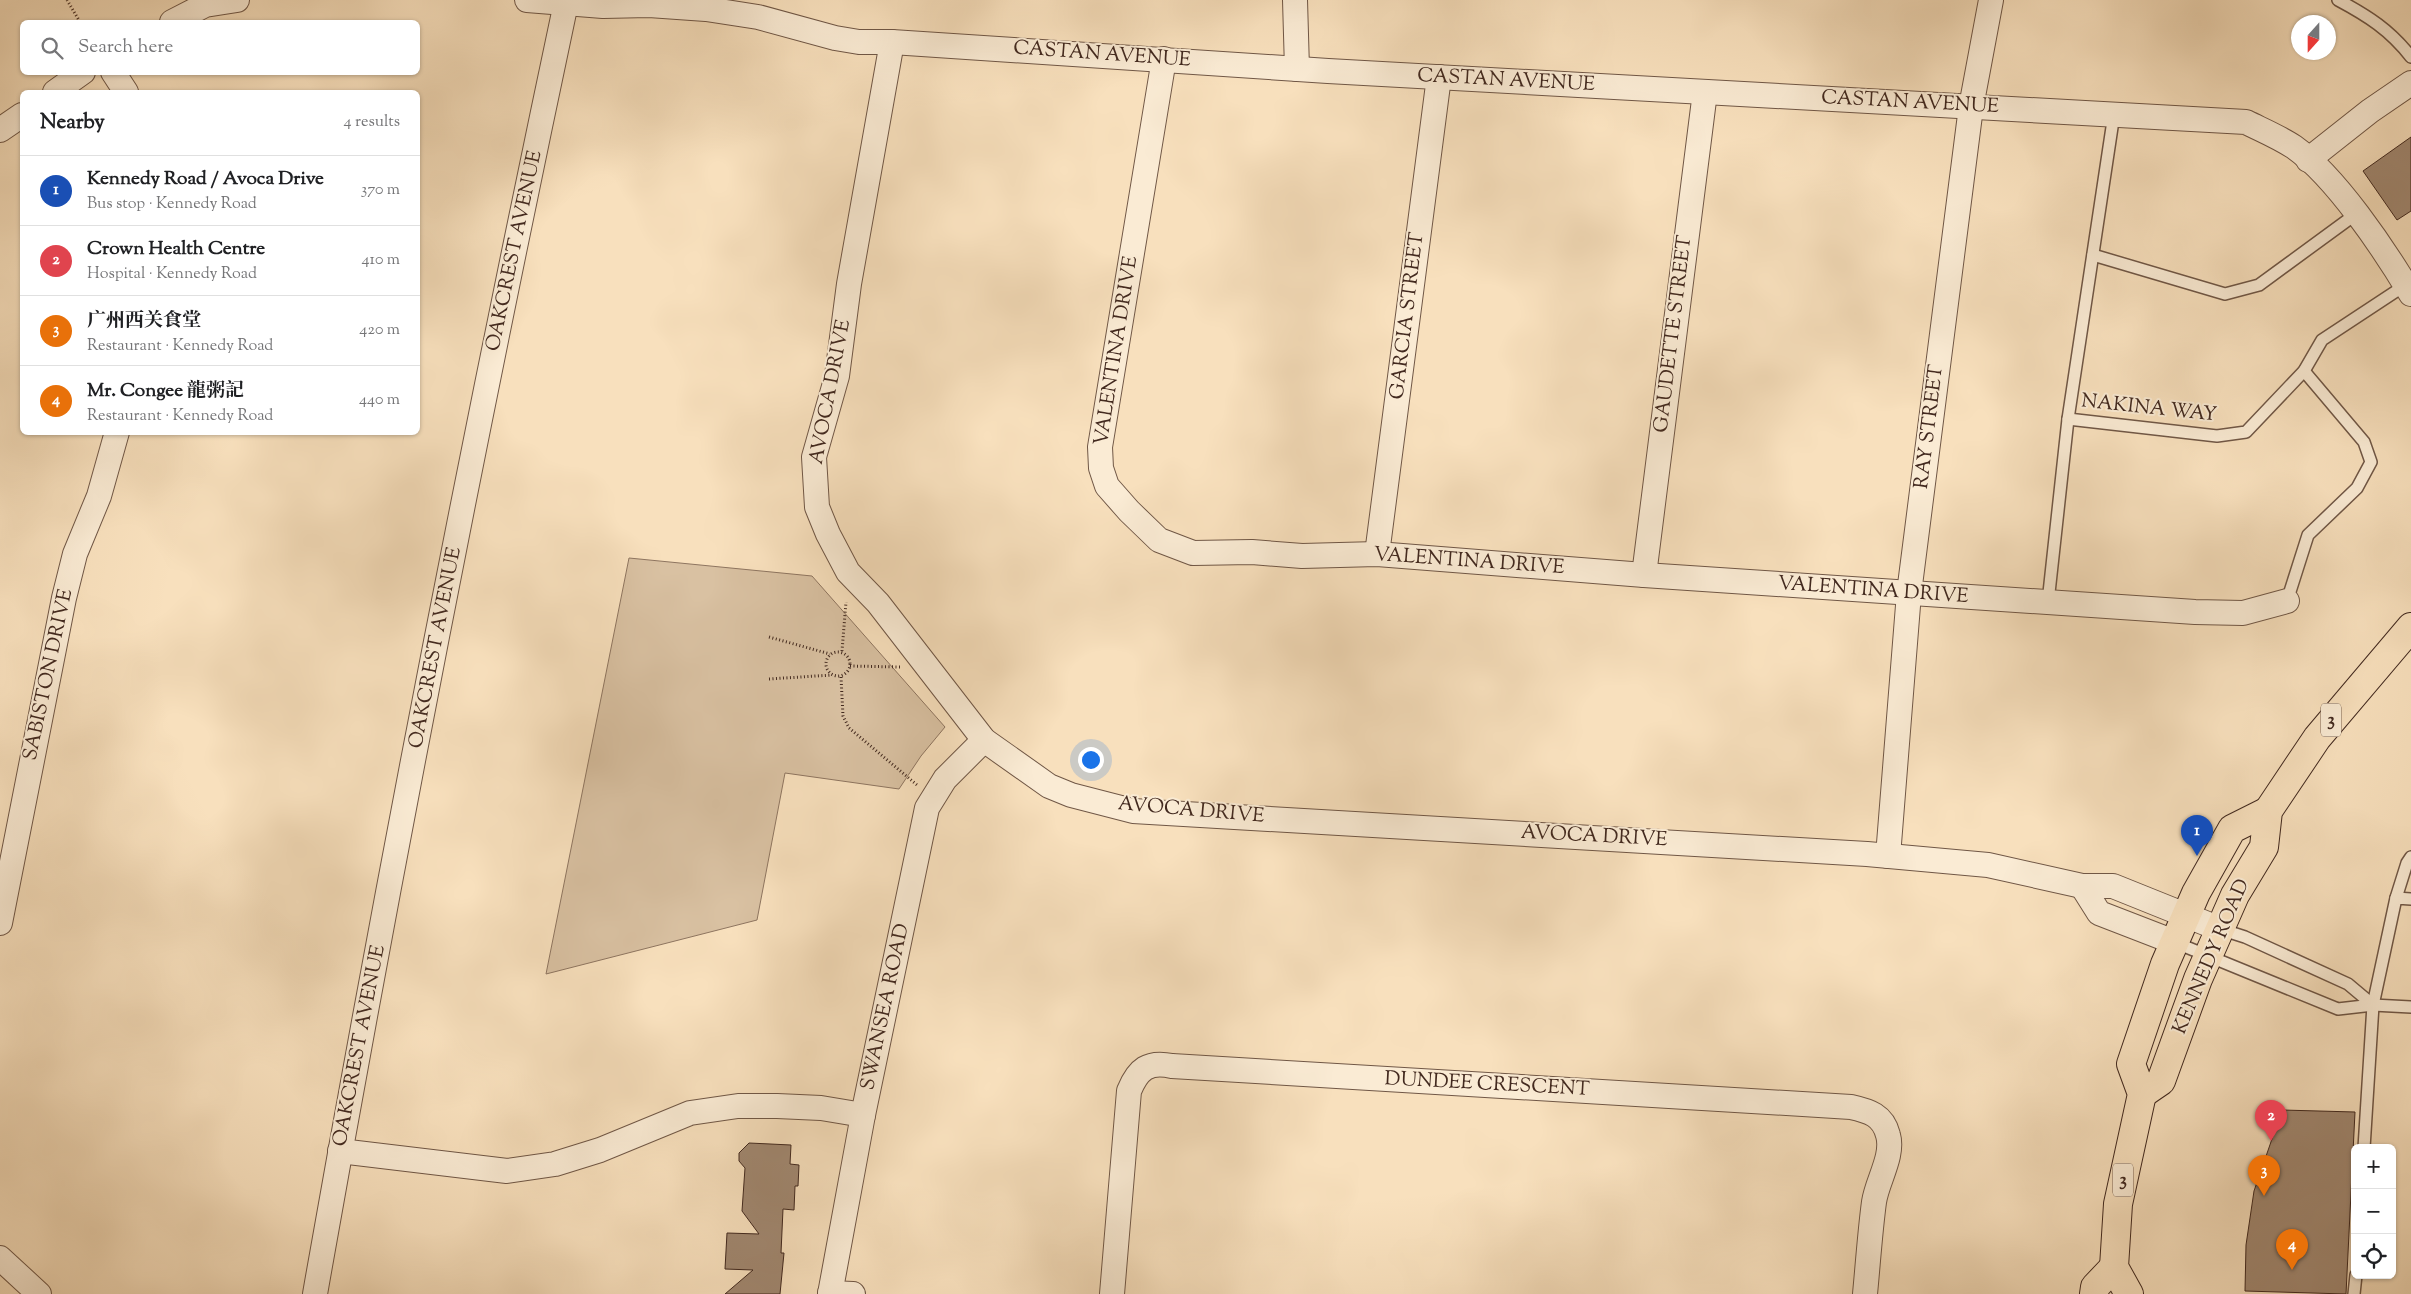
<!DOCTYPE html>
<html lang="en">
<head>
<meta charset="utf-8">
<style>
	:root { --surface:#fff; --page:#f2f2f2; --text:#202124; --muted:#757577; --line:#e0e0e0; --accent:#8f2418 }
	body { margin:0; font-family:"Sorts Mill Goudy","Noto Serif SC",serif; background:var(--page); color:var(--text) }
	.controls { position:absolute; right:15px; bottom:15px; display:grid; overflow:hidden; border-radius:8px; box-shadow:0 1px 4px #0004 }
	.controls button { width:45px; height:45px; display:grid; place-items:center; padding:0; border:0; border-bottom:1px solid var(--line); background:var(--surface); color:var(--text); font:25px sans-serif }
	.compass { position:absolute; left:2291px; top:15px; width:45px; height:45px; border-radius:50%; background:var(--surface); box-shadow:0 1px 4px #0004; rotate:201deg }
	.you { position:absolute; left:1090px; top:759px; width:18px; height:18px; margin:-12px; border:4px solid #fff; border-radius:50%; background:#1a73e8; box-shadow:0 0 0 8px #1a73e833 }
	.badge { display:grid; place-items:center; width:32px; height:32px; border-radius:50%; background:var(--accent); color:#fff; font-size:16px; font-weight:700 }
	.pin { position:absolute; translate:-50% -41px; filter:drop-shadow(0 1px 2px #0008) }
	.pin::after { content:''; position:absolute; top:26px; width:18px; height:15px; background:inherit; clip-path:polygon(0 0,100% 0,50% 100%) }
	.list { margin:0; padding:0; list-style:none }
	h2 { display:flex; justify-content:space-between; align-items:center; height:65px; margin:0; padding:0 20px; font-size:21px }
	h2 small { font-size:16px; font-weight:400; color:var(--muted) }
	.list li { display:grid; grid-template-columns:32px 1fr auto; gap:15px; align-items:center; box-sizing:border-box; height:70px; padding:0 20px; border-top:1px solid var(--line) }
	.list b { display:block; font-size:19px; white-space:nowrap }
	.list p { margin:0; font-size:16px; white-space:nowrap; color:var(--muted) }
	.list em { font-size:16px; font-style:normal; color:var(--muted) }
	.icon { flex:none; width:28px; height:28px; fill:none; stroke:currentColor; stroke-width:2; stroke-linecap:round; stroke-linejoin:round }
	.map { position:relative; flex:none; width:2411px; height:1294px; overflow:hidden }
	.search { position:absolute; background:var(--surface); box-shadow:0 1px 4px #0004; left:20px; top:20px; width:400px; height:55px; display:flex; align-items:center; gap:12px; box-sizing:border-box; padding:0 18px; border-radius:8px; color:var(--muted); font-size:19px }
	.panel { position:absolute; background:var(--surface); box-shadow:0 1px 4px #0004; left:20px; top:90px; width:400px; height:345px; border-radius:8px }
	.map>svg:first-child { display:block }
	.green { fill:#d9c1a2; stroke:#8e7560 }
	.building { fill:#a18871; stroke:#42291f }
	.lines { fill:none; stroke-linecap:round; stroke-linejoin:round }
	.lane-casing { stroke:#705746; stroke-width:14 }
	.street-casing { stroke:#705746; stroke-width:26 }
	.primary-casing { stroke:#42291f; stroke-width:30 }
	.path { stroke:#42291f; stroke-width:3; stroke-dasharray:1 2.5; stroke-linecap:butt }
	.lane { stroke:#faebd4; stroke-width:11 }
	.street { stroke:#faebd4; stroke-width:24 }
	.primary { stroke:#f8e0bd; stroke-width:28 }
	.labels { text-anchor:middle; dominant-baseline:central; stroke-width:4; stroke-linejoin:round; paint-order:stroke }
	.shield { fill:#faebd4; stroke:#796355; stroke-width:1 }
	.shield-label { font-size:19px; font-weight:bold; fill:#42291f }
	.street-label { font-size:20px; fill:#42291f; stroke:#faebd4 }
</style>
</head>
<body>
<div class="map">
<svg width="2411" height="1294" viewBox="0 0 2411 1294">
	<rect width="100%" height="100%" fill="#f8e0bd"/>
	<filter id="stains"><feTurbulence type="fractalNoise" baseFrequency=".004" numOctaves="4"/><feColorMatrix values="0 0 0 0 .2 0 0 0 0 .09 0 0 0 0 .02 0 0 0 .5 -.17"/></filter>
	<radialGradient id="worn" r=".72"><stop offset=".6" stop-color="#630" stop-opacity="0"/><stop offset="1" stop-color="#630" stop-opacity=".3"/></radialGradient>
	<path class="green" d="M629,558L812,576L945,727L921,756L899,789L785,773L757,920L546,974Z"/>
	<g class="building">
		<path d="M2411,137V211L2397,220L2363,171Z"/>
		<path d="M2282,1110L2355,1112L2346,1294L2245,1291L2246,1245L2254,1191Z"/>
		<path d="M749,1143L791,1145L790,1164L799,1165L798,1186H795L794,1210L783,1209L781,1253H784L780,1294H725L753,1270L725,1269L727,1233L759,1234L742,1211L745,1168L739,1161V1153Z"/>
	</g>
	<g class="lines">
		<g class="lane-casing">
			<g id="lane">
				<path d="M2338,0C2368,16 2390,30 2411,57"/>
				<path d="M2093,255L2225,294L2259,285L2356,214"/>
				<path d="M2068,419L2217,436L2246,432L2304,371L2322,340L2407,284"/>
				<path d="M2287,601L2308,535L2357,488L2371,462L2364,442L2304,371"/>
				<path d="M2048,602L2068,419L2114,114"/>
				<path d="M2396,898L2407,863L2411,857"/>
				<path d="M2220,929L2245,937L2348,984L2373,1005"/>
				<path d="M2174,942L2338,1009L2373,1005L2411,1007"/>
				<path d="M2364,1148L2373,1005L2396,898L2411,899"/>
				<path d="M2354,1294L2356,1275"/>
			</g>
		</g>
		<g class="street-casing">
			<g id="street">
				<path d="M527,0L603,6L649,5L706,9L758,17L835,38L859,42H892L1328,71L2246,122C2262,130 2279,137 2294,147C2336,177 2384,249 2411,294"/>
				<path d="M1295,0L1297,69"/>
				<path d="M172,22L205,5L237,0"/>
				<path d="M892,42L849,284L837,376L814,457L817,507L828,534L848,572L878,603L984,740L1049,786L1071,795L1133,811L1867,854L1988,865L2082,886H2113L2220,929"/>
				<path d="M1164,59L1100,447L1101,468L1107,486L1129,511L1159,540L1193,553L1252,552L1302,556L1377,554L1644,575L2195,612L2243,613L2287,601"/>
				<path d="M113,72L126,92"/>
				<path d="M55,92L83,72"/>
				<path d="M0,130L22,115"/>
				<path d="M2308,160L2370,111L2411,83"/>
				<path d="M1377,554L1439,77"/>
				<path d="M1644,575L1705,92"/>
				<path d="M1888,856L1909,593L1971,107L1991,0"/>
				<path d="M2082,886L2099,913L2174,942"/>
				<path d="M0,923L64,598L75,554L99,496L117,432"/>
				<path d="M340,1151L507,1171L555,1164L600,1150L690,1113L738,1106H777L821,1108L863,1115"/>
				<path d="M0,1258L39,1294"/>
				<path d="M830,1293L853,1294"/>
				<path d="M315,1294C391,862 475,432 566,3"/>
				<path d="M830,1294L863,1115L927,808L945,779L984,740"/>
				<path d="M1112,1294L1129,1091C1138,1069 1148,1061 1172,1066L1851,1107C1869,1111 1883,1115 1888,1135C1894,1156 1877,1181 1874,1202C1870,1232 1868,1263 1865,1294"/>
			</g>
		</g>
		<g class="primary-casing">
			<g id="primary">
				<path d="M2142,1094L2161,1081L2198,979L2235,895L2264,847L2268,811L2317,738L2411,627"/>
				<path d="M2094,1294L2095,1287L2114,1267"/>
				<path d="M2129,1294L2114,1267L2118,1204L2142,1094L2131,1064L2165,964L2196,893L2232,829L2268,811"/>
			</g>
		</g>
		<g class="path">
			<path d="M67,0L80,22"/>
			<path d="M769,637L830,654"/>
			<path d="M842,651L846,602"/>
			<circle cx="838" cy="664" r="12"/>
			<path d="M850,666L900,667"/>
			<path d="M841,677L843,716L849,728L917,785"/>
			<path d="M769,679L832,675"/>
		</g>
		<use href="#lane" class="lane"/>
		<use href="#street" class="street"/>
		<use href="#primary" class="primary"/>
	</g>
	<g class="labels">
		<g class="shield">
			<rect x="2321" y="703.5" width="20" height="33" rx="4"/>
			<rect x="2113" y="1163.5" width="20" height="33" rx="4"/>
		</g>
		<g class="shield-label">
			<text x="2331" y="720">3</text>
			<text x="2123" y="1180">3</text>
		</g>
		<g class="street-label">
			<text transform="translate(1102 55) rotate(4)">CASTAN AVENUE</text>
			<text transform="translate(1506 81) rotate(3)">CASTAN AVENUE</text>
			<text transform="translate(1910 103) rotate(3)">CASTAN AVENUE</text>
			<text transform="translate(515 251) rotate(-78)">OAKCREST AVENUE</text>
			<text transform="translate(1408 316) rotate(-83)">GARCIA STREET</text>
			<text transform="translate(1674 334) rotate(-83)">GAUDETTE STREET</text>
			<text transform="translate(1117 351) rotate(-81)">VALENTINA DRIVE</text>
			<text transform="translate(831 392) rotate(-79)">AVOCA DRIVE</text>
			<text transform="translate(2149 409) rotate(6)">NAKINA WAY</text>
			<text transform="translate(1930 427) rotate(-83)">RAY STREET</text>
			<text transform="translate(1469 562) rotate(4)">VALENTINA DRIVE</text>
			<text transform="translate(1873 591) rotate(4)">VALENTINA DRIVE</text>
			<text transform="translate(436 648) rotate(-79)">OAKCREST AVENUE</text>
			<text transform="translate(49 675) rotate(-78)">SABISTON DRIVE</text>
			<text transform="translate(1191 811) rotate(5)">AVOCA DRIVE</text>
			<text transform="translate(1594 837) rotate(3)">AVOCA DRIVE</text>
			<text transform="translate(2212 957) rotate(-67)">KENNEDY ROAD</text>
			<text transform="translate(886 1007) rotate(-78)">SWANSEA ROAD</text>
			<text transform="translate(360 1046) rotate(-79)">OAKCREST AVENUE</text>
			<text transform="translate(1487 1085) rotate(3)">DUNDEE CRESCENT</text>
		</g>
	</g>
	<rect width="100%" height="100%" filter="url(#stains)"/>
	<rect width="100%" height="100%" fill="url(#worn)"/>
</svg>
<div class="controls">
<button>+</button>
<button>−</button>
<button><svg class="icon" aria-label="locate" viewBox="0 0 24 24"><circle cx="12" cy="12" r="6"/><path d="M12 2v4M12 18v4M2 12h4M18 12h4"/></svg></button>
</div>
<svg class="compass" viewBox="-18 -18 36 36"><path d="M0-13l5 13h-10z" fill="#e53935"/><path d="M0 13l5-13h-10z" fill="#757577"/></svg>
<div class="you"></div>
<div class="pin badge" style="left:2197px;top:856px;background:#1a4fb4">1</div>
<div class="pin badge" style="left:2271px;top:1141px;background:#e0444e">2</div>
<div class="pin badge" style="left:2264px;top:1196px;background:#e8710a">3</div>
<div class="pin badge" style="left:2292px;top:1270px;background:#e8710a">4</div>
<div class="search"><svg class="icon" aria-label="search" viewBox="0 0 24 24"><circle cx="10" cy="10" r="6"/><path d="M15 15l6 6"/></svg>Search here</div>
<section class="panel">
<h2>Nearby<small>4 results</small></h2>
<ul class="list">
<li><span class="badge" style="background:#1a4fb4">1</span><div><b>Kennedy Road / Avoca Drive</b><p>Bus stop · Kennedy Road</p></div><em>370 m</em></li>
<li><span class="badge" style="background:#e0444e">2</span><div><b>Crown Health Centre</b><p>Hospital · Kennedy Road</p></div><em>410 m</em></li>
<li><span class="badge" style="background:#e8710a">3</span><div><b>广州西关食堂</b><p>Restaurant · Kennedy Road</p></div><em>420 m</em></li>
<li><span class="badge" style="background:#e8710a">4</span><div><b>Mr. Congee 龍粥記</b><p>Restaurant · Kennedy Road</p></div><em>440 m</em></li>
</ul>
</section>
</div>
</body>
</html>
